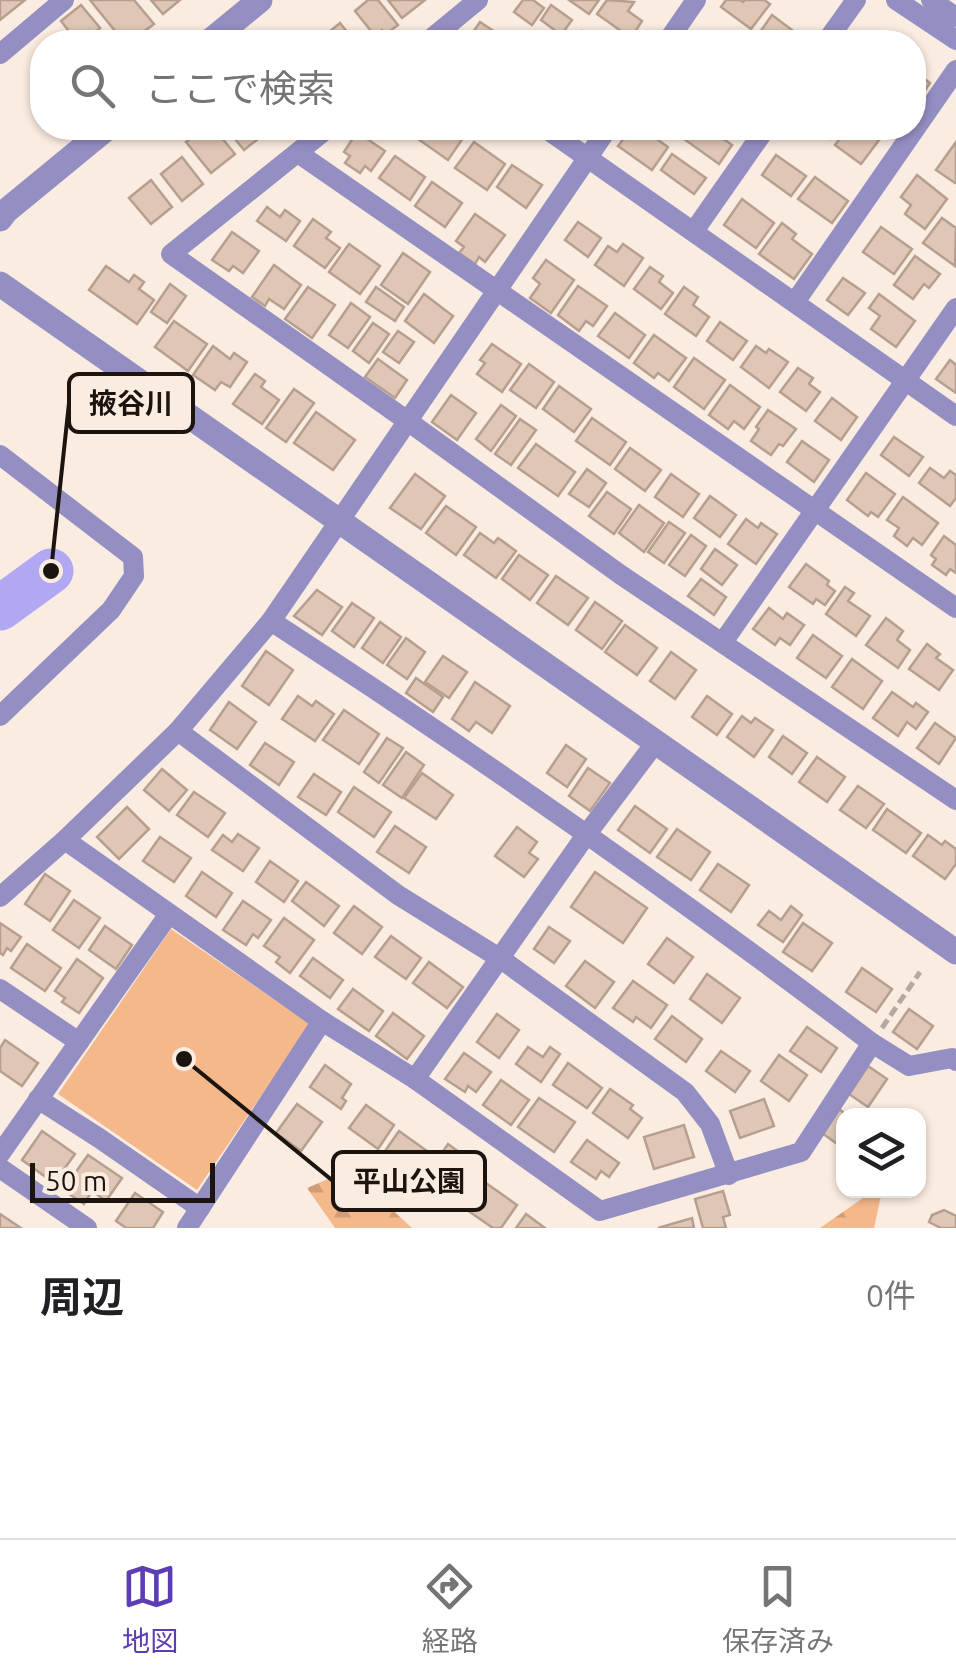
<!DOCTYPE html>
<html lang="ja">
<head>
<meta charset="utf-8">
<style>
	:root { --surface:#fff; --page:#f6f6f6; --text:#202124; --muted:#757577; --line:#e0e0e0; --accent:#5c3db6 }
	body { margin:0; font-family:Ubuntu,"Noto Sans JP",sans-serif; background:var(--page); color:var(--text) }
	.controls { position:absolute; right:30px; bottom:30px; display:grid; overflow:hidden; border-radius:20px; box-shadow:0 2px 8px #0004 }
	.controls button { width:90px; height:90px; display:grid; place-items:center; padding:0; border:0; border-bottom:2px solid var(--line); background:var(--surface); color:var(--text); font:50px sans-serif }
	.scale { position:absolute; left:30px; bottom:25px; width:185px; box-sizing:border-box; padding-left:10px; border:5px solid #1c140e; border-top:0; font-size:28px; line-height:35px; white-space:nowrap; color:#1c140e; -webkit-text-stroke:8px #fbece1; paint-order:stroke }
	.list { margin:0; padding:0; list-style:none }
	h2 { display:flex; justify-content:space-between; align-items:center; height:130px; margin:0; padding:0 40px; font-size:42px }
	h2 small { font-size:32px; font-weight:400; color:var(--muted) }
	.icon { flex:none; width:55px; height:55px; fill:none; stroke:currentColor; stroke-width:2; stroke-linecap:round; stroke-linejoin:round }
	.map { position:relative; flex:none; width:956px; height:1228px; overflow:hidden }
	.search { position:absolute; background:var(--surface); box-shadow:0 2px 8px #0004; left:30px; right:30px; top:30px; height:110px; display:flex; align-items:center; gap:25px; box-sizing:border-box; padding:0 35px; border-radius:40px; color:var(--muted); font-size:38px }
	.sheet { height:310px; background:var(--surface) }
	nav { display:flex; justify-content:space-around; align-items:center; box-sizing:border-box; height:140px; border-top:2px solid var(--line); background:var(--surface); font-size:28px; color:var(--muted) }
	nav a { display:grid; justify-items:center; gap:5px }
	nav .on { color:var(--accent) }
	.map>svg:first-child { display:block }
	.forest { fill:url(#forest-firs) }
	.park { fill:#f5b88b }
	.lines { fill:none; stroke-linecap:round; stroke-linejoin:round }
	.river { stroke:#b1a8f4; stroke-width:45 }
	.building { fill:#e0c7b5; stroke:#b69f8e; stroke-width:2.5 }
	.path { stroke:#b5a89e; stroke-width:5; stroke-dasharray:10 5; stroke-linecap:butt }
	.minor { stroke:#948fc2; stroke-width:20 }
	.tertiary { stroke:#948fc2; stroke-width:25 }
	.leader { fill:none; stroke:#1c140e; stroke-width:4 }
	.callout-dot { fill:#1c140e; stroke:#fbece1; stroke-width:4 }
	.callout { fill:#fbece1; stroke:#1c140e; stroke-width:4 }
	.callout-label { font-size:28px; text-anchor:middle; font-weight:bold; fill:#1c140e }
</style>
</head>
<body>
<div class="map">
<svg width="956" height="1228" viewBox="0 0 956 1228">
	<defs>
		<pattern id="forest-firs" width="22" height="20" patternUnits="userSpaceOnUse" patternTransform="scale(2.5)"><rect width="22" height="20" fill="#f5b88b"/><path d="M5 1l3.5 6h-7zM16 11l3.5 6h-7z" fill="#d19d77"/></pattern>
	</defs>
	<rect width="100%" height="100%" fill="#fbece1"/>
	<g class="forest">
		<path d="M349,1170L412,1228H335L307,1188Z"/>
		<path d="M873,1191H882L874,1228H820Z"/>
	</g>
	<path class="park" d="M171,929L310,1024L197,1190L58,1094Z"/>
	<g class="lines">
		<path class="river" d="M0,608L51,571"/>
	</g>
	<g class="building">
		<path d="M0,0H25L0,20Z"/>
		<path d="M90,0H134L154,24L130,42H124Z"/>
		<path d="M151,0H180L163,14Z"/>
		<path d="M368,0H378L398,25L386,34L382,30L375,36L355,11Z"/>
		<path d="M388,0H425L402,18Z"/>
		<path d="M523,0H533L544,8L532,25L514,12Z"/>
		<path d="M569,0H599L589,14Z"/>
		<path d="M607,0L634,2L628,11L642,21L631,38L597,14Z"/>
		<path d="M726,0H740L743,2L745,0H764L770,4L751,29L721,7Z"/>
		<path d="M81,5L100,28L96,32L105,42H66L63,40L71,34L61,21Z"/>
		<path d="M551,5L572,20L561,35L541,20Z"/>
		<path d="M772,15L800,36L796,42H760L755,39Z"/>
		<path d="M480,22L510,42H462L467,36L469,38Z"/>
		<path d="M340,23L355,42H320L318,41Z"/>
		<path d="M582,31L597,42H574Z"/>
		<path d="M862,32L873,41L880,32L894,42H855Z"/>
		<path d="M918,74L930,83L914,106V80Z"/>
		<path d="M204,128L212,134L216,131L235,154L211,173L186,142Z"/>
		<path d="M226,128H265L268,131L244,150Z"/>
		<path d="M426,128H457L455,131L463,138L448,160L418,139Z"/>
		<path d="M632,128H641L668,147L652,170L618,146Z"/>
		<path d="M692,128H719L715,133L732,145L719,164L684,139Z"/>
		<path d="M815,128H839L830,139Z"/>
		<path d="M848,128H862L879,140L861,164L835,145Z"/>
		<path d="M357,132L385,151L371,171L365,166L360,173L345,163L350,156L344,152Z"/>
		<path d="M474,142L505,164L487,190L455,168Z"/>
		<path d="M956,142V182L955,183L936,170Z"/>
		<path d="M672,154L706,178L694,194L661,170Z"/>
		<path d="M776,155L806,176L791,196L762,175Z"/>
		<path d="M395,156L425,177L410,200L379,178Z"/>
		<path d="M182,157L203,184L182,201L161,174Z"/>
		<path d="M512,165L542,185L526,208L497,187Z"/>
		<path d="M917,175L947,199L925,229L905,214L911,205L901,197Z"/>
		<path d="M815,177L848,201L832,223L798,199Z"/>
		<path d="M151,180L172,207L151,224L129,198Z"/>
		<path d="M432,182L462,203L445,227L415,206Z"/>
		<path d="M742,199L774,223L756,248L724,225Z"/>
		<path d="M267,207L280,217L285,210L300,221L286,241L257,221Z"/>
		<path d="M475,214L505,235L485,262L479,257L475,264L459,253L464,247L456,241Z"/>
		<path d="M942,218L956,228L955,266L923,243Z"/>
		<path d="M313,219L331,232L326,238L340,248L325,268L294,246Z"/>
		<path d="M578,222L601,238L588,257L565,240Z"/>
		<path d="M782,223L796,234L792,239L812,254L794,279L759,254Z"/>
		<path d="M881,227L912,249L894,274L863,252Z"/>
		<path d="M232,232L259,251L243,273L233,266L229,271L212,260Z"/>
		<path d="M349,244L380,266L360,294L329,272Z"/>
		<path d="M623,244L643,258L624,286L595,265L608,246L617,252Z"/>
		<path d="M403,253L430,272L408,304L381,285Z"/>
		<path d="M915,256L940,274L929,288L924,284L913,299L894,285Z"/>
		<path d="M546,260L574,280L551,313L530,298L540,284L533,278Z"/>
		<path d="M274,265L301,285L284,309L269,299L265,306L252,297Z"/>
		<path d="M106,266L129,282L134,275L144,282L139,289L154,300L137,324L89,290Z"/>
		<path d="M650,267L663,276L659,282L673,293L661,309L634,289Z"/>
		<path d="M843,278L865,293L848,315L827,300Z"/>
		<path d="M170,284L186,296L167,323L151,312Z"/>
		<path d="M578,286L607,306L593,326L586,321L579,331L558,315Z"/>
		<path d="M308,287L335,305L312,338L285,319Z"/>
		<path d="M376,287L404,307L395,321L366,302Z"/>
		<path d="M684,287L698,297L693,305L709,317L696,336L665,314Z"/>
		<path d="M424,294L453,316L434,343L405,321Z"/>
		<path d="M879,294L915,321L896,347L871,329L880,316L869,308Z"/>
		<path d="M351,303L370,317L348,348L329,335Z"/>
		<path d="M615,313L645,335L629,358L598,336Z"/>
		<path d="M174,321L207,344L188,371L155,347Z"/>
		<path d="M720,322L747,341L733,360L707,341Z"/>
		<path d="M373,323L389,334L369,363L353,351Z"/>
		<path d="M398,331L414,342L399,363L383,352Z"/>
		<path d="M654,335L686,358L669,381L658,373L654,378L634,363Z"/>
		<path d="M492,344L521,364L502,392L477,374L485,363L480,360Z"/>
		<path d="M213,346L230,359L234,353L247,362L230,387L221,382L215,390L193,375Z"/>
		<path d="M756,346L766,353L769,349L788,362L769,388L741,367Z"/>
		<path d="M694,358L725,380L704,409L674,387Z"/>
		<path d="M378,359L407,380L395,398L365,377Z"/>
		<path d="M950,360L956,365V393L936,379Z"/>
		<path d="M529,364L554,382L536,408L510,390Z"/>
		<path d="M798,368L813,378L809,384L820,392L806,411L780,392Z"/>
		<path d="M255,374L265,381L261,387L279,400L262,424L233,404Z"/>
		<path d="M730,385L760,407L744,429L734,421L728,429L709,415Z"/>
		<path d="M559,386L591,409L574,432L543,409Z"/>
		<path d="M294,389L314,403L286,442L266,428Z"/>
		<path d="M451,395L476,413L457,440L432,422Z"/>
		<path d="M832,398L857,417L841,440L815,421Z"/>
		<path d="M501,405L516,416L491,451L476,439Z"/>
		<path d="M768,410L796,429L783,446L779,444L771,455L751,441L759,429L756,427Z"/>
		<path d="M316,412L355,440L333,470L294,443Z"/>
		<path d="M592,418L626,442L610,465L576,441Z"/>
		<path d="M520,419L536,430L511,465L495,454Z"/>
		<path d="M894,437L923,457L909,476L881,455Z"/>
		<path d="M802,441L829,460L814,482L787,462Z"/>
		<path d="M536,444L575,472L558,496L518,468Z"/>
		<path d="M630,448L661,470L645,491L615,469Z"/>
		<path d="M930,468L944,478L950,471L956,475V498L950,506L919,483Z"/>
		<path d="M587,469L606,483L589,507L569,494Z"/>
		<path d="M866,473L895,494L878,517L871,512L868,516L847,500Z"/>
		<path d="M415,474L445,496L421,529L390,508Z"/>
		<path d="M671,474L699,494L683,517L655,497Z"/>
		<path d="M607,492L631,509L614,534L589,516Z"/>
		<path d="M710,496L736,515L720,537L694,518Z"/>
		<path d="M903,497L938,523L922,545L913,538L907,546L894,536L899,528L887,520Z"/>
		<path d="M639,505L664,523L644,552L619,533Z"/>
		<path d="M446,506L476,527L456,555L426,533Z"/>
		<path d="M746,519L758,528L761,523L777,534L756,564L728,544Z"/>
		<path d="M669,522L685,533L664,563L648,552Z"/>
		<path d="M480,533L494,543L498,538L516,551L496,578L464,555Z"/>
		<path d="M691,535L706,546L685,576L669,565Z"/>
		<path d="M944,536L956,545V573L950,569L946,575L932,565L936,559L931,555Z"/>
		<path d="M715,549L737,565L722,585L701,569Z"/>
		<path d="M519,555L548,575L530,600L502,579Z"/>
		<path d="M806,564L829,581L827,585L835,591L825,605L816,599L813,604L789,587Z"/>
		<path d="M556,576L588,598L568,625L537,603Z"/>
		<path d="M701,579L726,597L714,615L688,596Z"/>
		<path d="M845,587L854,593L848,601L870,616L856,636L826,614Z"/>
		<path d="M317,590L342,607L322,635L294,616Z"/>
		<path d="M595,602L622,621L602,649L576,630Z"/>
		<path d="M352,603L374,618L354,647L332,631Z"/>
		<path d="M769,608L783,619L787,613L804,625L790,645L780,638L775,645L753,629Z"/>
		<path d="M886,618L903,631L897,640L910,650L898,668L866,645Z"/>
		<path d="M380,622L401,637L383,663L362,648Z"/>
		<path d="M625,625L657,648L637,675L605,652Z"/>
		<path d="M813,635L842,656L826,678L797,658Z"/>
		<path d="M406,638L425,652L407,679L387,665Z"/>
		<path d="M927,644L940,654L936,658L953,670L939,690L909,669Z"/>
		<path d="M266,651L293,670L269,705L242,686Z"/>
		<path d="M671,652L696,670L675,699L650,681Z"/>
		<path d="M443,656L467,672L449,698L425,682Z"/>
		<path d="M852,659L882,681L863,709L832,687Z"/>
		<path d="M416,678L443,697L433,712L406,693Z"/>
		<path d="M475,682L510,706L492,733L476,722L469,731L452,719Z"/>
		<path d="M892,692L913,707L916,703L928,712L916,729L907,722L898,736L873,718Z"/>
		<path d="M298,696L312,706L316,701L334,714L315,741L282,719Z"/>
		<path d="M707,696L732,714L717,735L692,717Z"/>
		<path d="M229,702L256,722L237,749L210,730Z"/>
		<path d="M344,710L379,734L359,764L323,740Z"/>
		<path d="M742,716L751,723L755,718L773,730L754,757L727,737Z"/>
		<path d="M935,723L956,738L939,764L917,748Z"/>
		<path d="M783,736L807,753L792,774L769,757Z"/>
		<path d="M387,738L403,748L379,783L364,772Z"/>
		<path d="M265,743L294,762L279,785L250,765Z"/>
		<path d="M566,745L586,759L567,787L547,773Z"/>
		<path d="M406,752L424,765L402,798L383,785Z"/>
		<path d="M817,757L845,777L827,802L799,782Z"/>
		<path d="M588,768L610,783L590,811L569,796Z"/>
		<path d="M162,769L187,790L169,811L144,790Z"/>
		<path d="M422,773L453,795L436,819L404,798Z"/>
		<path d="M314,774L341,792L326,815L298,797Z"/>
		<path d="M858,786L884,804L866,828L840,810Z"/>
		<path d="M354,787L391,812L374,837L338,812Z"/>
		<path d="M194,792L225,813L208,837L177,815Z"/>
		<path d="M635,806L667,829L650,853L618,830Z"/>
		<path d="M127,807L149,829L119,859L97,837Z"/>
		<path d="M887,809L921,833L906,853L873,830Z"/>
		<path d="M395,826L426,847L409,873L377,852Z"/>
		<path d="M517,827L537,842L529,853L538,859L524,877L495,856Z"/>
		<path d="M677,829L710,852L691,880L657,857Z"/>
		<path d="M238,834L259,848L243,871L212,850L223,835L232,842Z"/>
		<path d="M928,835L942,845L945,841L956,849V864L945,879L913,856Z"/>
		<path d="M160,837L191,858L174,882L143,861Z"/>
		<path d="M270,861L298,881L284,902L256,882Z"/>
		<path d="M718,864L749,885L731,912L700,890Z"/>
		<path d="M202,872L232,893L216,917L186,896Z"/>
		<path d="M595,872L647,908L623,943L571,907Z"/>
		<path d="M45,874L70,891L50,921L25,904Z"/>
		<path d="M306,882L339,906L324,926L292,901Z"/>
		<path d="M74,900L100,918L79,948L53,930Z"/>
		<path d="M243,901L271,920L258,938L253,934L246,945L223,930Z"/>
		<path d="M354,906L382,927L362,954L334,933Z"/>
		<path d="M791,906L802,915L783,942L758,925L769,911L781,920Z"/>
		<path d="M284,918L314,940L290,973L276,962L280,957L264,946Z"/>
		<path d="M0,923L21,937L11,951L7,948L3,955L0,953Z"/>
		<path d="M803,923L832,943L812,971L783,952Z"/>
		<path d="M105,926L132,945L116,969L89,950Z"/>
		<path d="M549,927L570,941L554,963L534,949Z"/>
		<path d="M391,936L421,958L406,979L375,957Z"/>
		<path d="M667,938L693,957L674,983L648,964Z"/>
		<path d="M27,944L61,968L45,991L11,968Z"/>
		<path d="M313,958L343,980L330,998L300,976Z"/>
		<path d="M77,959L103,978L79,1013L62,1002L65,998L55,991Z"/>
		<path d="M585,961L614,982L595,1008L566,986Z"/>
		<path d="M429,962L463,987L447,1008L413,983Z"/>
		<path d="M862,968L892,989L876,1012L846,992Z"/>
		<path d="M707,974L740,998L722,1023L690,999Z"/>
		<path d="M633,981L667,1005L651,1028L636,1017L633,1022L613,1008Z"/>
		<path d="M353,989L383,1011L369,1031L338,1009Z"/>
		<path d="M909,1009L933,1026L917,1049L893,1032Z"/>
		<path d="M393,1013L424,1036L407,1059L376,1036Z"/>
		<path d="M497,1014L519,1030L499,1058L477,1042Z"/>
		<path d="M672,1016L702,1039L686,1062L655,1039Z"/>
		<path d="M807,1027L837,1048L821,1072L790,1051Z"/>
		<path d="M5,1040L38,1063L22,1086L0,1071V1048Z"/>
		<path d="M528,1047L543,1057L550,1047L560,1054L541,1082L516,1064Z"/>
		<path d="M721,1051L750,1071L735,1092L706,1071Z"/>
		<path d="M464,1053L491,1072L476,1092L468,1086L465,1092L445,1079Z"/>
		<path d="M779,1055L807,1075L789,1101L761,1081Z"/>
		<path d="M568,1063L602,1088L587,1108L553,1085Z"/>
		<path d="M325,1065L351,1084L342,1098L346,1101L341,1109L310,1087Z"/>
		<path d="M868,1066L887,1079L868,1107L849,1094Z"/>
		<path d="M501,1080L529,1100L511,1125L483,1105Z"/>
		<path d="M610,1089L633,1105L630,1109L642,1118L628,1138L593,1113Z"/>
		<path d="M539,1098L575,1122L554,1152L518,1127Z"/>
		<path d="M764,1099L774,1126L740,1138L730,1111Z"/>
		<path d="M297,1104L322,1122L301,1151L276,1133Z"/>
		<path d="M366,1105L394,1125L378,1149L349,1128Z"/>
		<path d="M839,1109L848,1116H844L843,1148L822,1133Z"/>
		<path d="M684,1125L694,1157L654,1169L644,1137Z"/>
		<path d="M42,1131L75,1154L54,1183L22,1160Z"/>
		<path d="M399,1131L434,1156L418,1179L383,1154Z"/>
		<path d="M587,1140L619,1163L609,1177L601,1171L596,1179L571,1162Z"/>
		<path d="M448,1144L477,1165L455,1196L426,1176Z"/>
		<path d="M88,1155L122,1178L106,1201L92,1191L84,1204L63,1190Z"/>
		<path d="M486,1183L517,1205L501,1228H493L467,1210Z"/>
		<path d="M723,1191L730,1215L723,1217L726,1228H703L695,1199Z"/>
		<path d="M135,1193L163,1212L153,1228H126L116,1221Z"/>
		<path d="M944,1210L956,1216V1228H941L929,1222L932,1215Z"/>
		<path d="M0,1214L21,1228H0Z"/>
		<path d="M526,1214L545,1228H516Z"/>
		<path d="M692,1218L694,1228H658Z"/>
	</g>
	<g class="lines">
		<path class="path" d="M882,1028L920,972"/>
		<g class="minor">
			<path d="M896,0L956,40"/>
			<path d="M931,0L956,17"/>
			<path d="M427,42L478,0"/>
			<path d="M667,42L696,0"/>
			<path d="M826,42L856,0"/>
			<path d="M0,54L64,0"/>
			<path d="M328,128L171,254L409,422L621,575L956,800"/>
			<path d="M545,128L956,416"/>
			<path d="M608,128L271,621L178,731L398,895L501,959L685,1092L710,1124L729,1175"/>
			<path d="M298,153L956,608"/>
			<path d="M694,231L766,128"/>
			<path d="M795,302L956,70"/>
			<path d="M0,455L133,557L134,576L111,610L0,716"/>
			<path d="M271,621C476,754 677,895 872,1043L801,1152L600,1211L415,1079L586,835L656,742"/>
			<path d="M723,642L956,308"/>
			<path d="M65,840L322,1021L415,1079"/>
			<path d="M0,897L65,840L178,731"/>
			<path d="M0,989L79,1042"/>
			<path d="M872,1043L909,1066L952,1058L956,1061"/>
			<path d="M38,1099L99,1138L200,1208"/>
			<path d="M0,1154L169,914"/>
			<path d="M0,1168L87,1228"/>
			<path d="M187,1228L322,1021"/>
		</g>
		<g class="tertiary">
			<path d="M209,42L260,0"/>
			<path d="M0,219L6,211L107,128"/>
			<path d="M0,284L956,952"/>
		</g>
	</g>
	<path class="leader" d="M51 571L69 403M184 1059L333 1181"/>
	<g class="callout-dot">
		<circle cx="51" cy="571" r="10"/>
		<circle cx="184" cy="1059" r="10"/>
	</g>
	<g class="callout">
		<rect x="69" y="374" width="124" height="58" rx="10"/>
		<rect x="333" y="1152" width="152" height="58" rx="10"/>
	</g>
	<g class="callout-label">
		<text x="131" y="413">掖谷川</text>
		<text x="409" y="1191">平山公園</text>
	</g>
</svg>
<div class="controls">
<button><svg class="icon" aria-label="layers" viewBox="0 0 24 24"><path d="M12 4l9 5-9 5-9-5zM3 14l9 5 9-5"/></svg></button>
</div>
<div class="scale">50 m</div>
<div class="search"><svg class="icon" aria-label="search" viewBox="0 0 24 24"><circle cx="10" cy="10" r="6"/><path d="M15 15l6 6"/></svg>ここで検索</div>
</div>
<section class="sheet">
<h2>周辺<small>0件</small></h2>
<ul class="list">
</ul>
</section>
<nav>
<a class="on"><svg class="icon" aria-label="map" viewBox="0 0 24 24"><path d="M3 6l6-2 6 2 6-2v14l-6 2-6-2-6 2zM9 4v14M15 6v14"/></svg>地図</a>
<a><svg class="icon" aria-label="directions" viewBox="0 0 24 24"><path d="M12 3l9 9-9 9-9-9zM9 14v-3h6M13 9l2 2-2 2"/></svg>経路</a>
<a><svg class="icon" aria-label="saved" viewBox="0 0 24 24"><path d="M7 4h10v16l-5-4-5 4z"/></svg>保存済み</a>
</nav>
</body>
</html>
